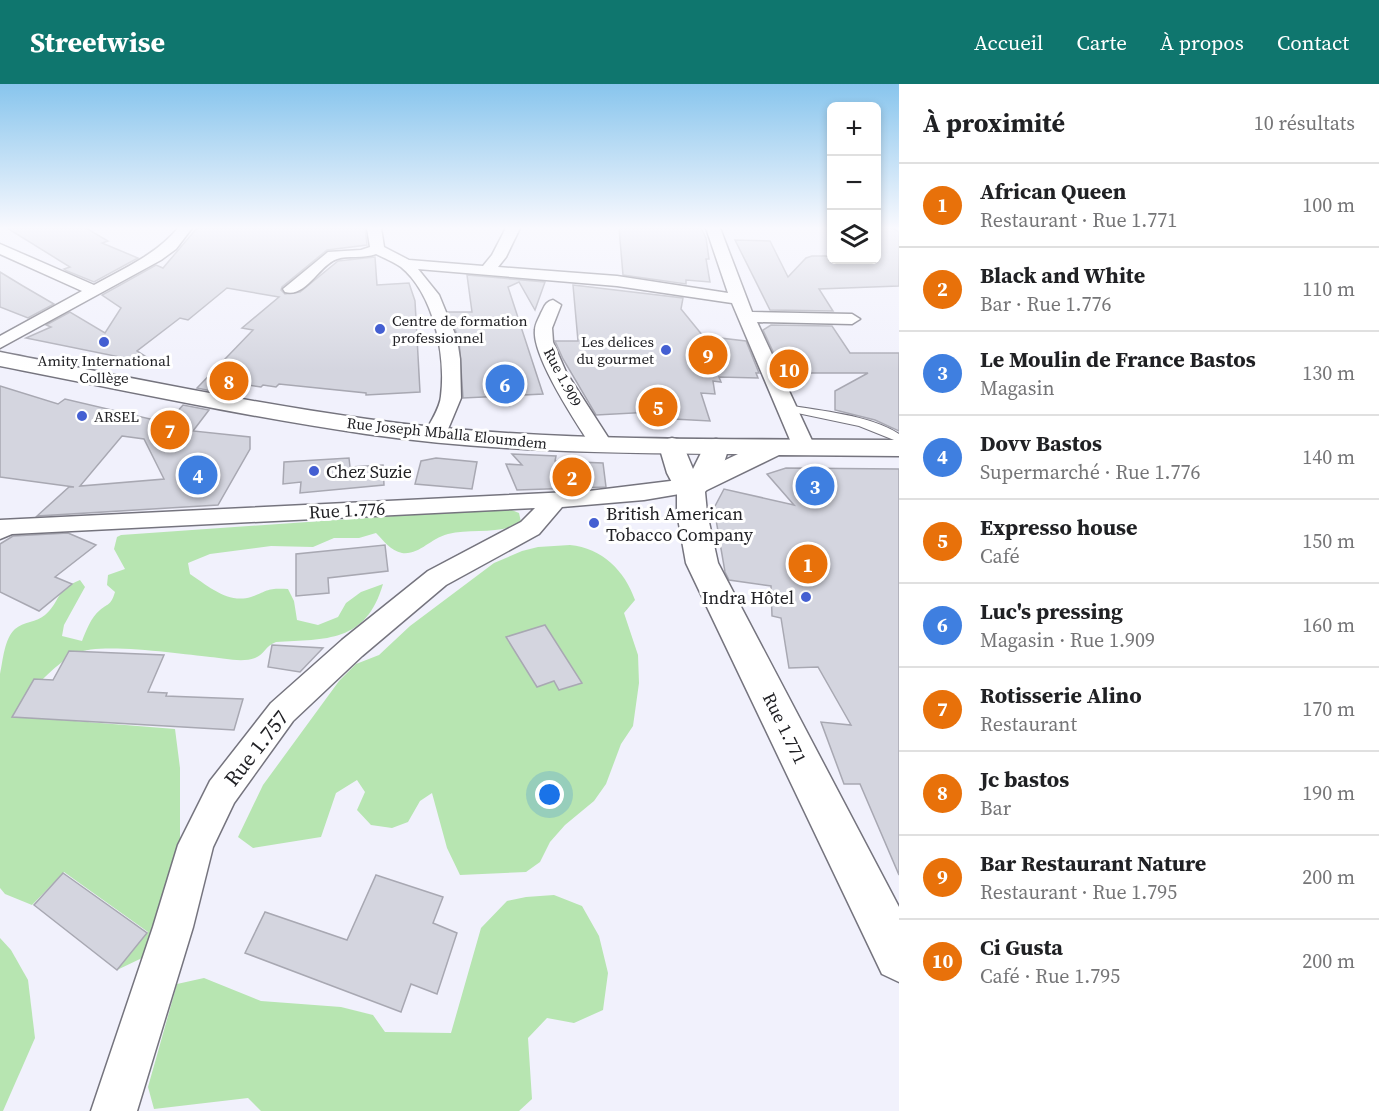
<!DOCTYPE html>
<html lang="fr">
<head>
<meta charset="utf-8">
<style>
	:root { --surface:#fff; --page:#f6f6f6; --text:#202124; --muted:#757577; --line:#e0e0e0; --accent:#0f766e }
	body { margin:0; font-family:"Source Serif 4",serif; background:var(--page); color:var(--text) }
	.controls { position:absolute; right:18px; top:18px; display:grid; overflow:hidden; border-radius:9px; box-shadow:0 3px 9px #0003 }
	.controls button { width:54px; height:54px; display:grid; place-items:center; padding:0; border:0; border-bottom:2px solid var(--line); background:var(--surface); color:var(--text); font:30px sans-serif }
	.you { position:absolute; left:550px; top:711px; width:21px; height:21px; margin:-15px; border:4px solid #fff; border-radius:50%; background:#1a73e8; box-shadow:0 0 0 9px #1a73e833 }
	.badge { display:grid; place-items:center; width:39px; height:39px; border-radius:50%; background:var(--accent); color:#fff; font-size:20px; font-weight:700 }
	.pin { position:absolute; translate:-50% -50%; border:3px solid #fff; box-shadow:0 2px 6px #0006 }
	.list { margin:0; padding:0; list-style:none }
	h2 { display:flex; justify-content:space-between; align-items:center; height:78px; margin:0; padding:0 24px; font-size:26px }
	h2 small { font-size:20px; font-weight:400; color:var(--muted) }
	.list li { display:grid; grid-template-columns:39px 1fr auto; gap:18px; align-items:center; box-sizing:border-box; height:84px; padding:0 24px; border-top:2px solid var(--line) }
	.list b { display:block; font-size:22px; white-space:nowrap }
	.list p { margin:0; font-size:20px; white-space:nowrap; color:var(--muted) }
	.list em { font-size:20px; font-style:normal; color:var(--muted) }
	.icon { flex:none; width:33px; height:33px; fill:none; stroke:currentColor; stroke-width:2; stroke-linecap:round; stroke-linejoin:round }
	.map { position:relative; flex:none; width:899px; height:1027px; overflow:hidden }
	header { display:flex; align-items:center; gap:36px; box-sizing:border-box; height:84px; padding:0 30px; background:var(--accent); color:#fff }
	header strong { font-size:28px }
	nav { display:flex; gap:33px; margin-inline-start:auto; font-size:21px }
	main { display:flex }
	aside { flex:1; background:var(--surface) }
	.map>svg:first-child { display:block }
	.green { fill:#b7e5b1 }
	.building { fill:#d4d5df; stroke:#a8a8b2; stroke-width:1.5; fill-rule:evenodd }
	.lines { fill:none; stroke-linecap:round; stroke-linejoin:round }
	.service-casing { stroke:#75747e; stroke-width:2 }
	.minor-casing { stroke:#75747e; stroke-width:3 }
	.tertiary-casing { stroke:#75747e; stroke-width:3 }
	.secondary-casing { stroke:#75747e; stroke-width:3 }
	.service { fill:#fff; fill-rule:evenodd }
	.minor { fill:#fff; fill-rule:evenodd }
	.tertiary { fill:#fff; fill-rule:evenodd }
	.secondary { fill:#fff; fill-rule:evenodd }
	.poi-dot { fill:#445fd2; stroke:#fff; stroke-width:2 }
	.labels { text-anchor:middle; dominant-baseline:central; stroke-width:6; stroke-linejoin:round; paint-order:stroke }
	.far-poi-label { font-size:15px; fill:#212125; stroke:#fff; text-anchor:start }
	.far-street-label { font-size:15px; fill:#212125; stroke:#fff }
	.poi-label { font-size:18px; fill:#212125; stroke:#fff; text-anchor:start }
	.street-label { font-size:18px; fill:#212125; stroke:#fff }
	.near-street-label { font-size:21px; fill:#212125; stroke:#fff }
</style>
</head>
<body>
<header>
<strong>Streetwise</strong>
<nav><a>Accueil</a><a>Carte</a><a>À propos</a><a>Contact</a></nav>
</header>
<main>
<div class="map">
<svg width="899" height="1027" viewBox="0 0 899 1027">
	<rect width="100%" height="100%" fill="#f1f1fc"/>
	<g class="green">
		<path d="M507,424L519,429L521,438C502,451 471,444 448,450C429,455 420,471 402,469C391,467 383,456 376,449L359,454H334L313,463L271,462L210,470L188,479L190,490C208,502 228,520 251,513C269,507 265,504 288,505L294,517L297,536L318,541L338,533L346,519L361,508L383,500C366,559 326,555 276,558C265,562 264,571 255,574C242,579 223,574 210,573C183,570 99,558 77,569C55,580 39,599 22,617L37,634L175,645L180,684V765L163,843L142,874L117,886L148,848L64,788L32,821L5,810L0,804V590C3,577 4,555 15,545C23,538 37,538 45,531C61,517 54,507 80,496L85,503L64,541L62,552L82,557C86,547 91,533 100,526C109,519 111,521 115,508L107,501L108,491L125,485L114,465L117,453L121,451Z"/>
		<path d="M570,461C602,464 625,487 635,516L624,529L638,571L639,599L633,642L621,660L606,700L594,717L565,741L550,758L540,778L526,788L460,791L447,764L432,709L420,717L408,738L392,744L371,741L357,726L365,708L357,696L336,709L321,753L253,764L238,753L263,701L339,597L356,580L379,571L410,542L494,479L522,467L538,463Z"/>
		<path d="M554,811L582,822L599,852L608,889L603,926L574,939L547,934L528,954L532,1015L519,1027H261L248,1014L154,1025L148,1003L177,900L204,894L261,917L341,923L373,931L385,948L451,949L481,844L507,817L526,813Z"/>
		<path d="M0,854L11,866L28,896L35,954L3,1027H0Z"/>
	</g>
	<g class="building">
		<path d="M7,144H86L108,157L102,159L138,174L94,198L67,187L64,185L70,183Z"/>
		<path d="M197,144H365L367,161L327,166L282,203L281,206L285,210L300,208L338,177L375,173L377,201L409,199L415,217L420,308L366,311V309L279,300L276,303L263,301L261,303L242,300L237,307L224,305L221,309L197,304L253,246L242,244L279,213L227,204L188,236L180,234L137,267L151,276L149,279L26,254L51,243L46,241L70,228L105,249L121,224L102,211L156,181L163,184Z"/>
		<path d="M619,144H701L706,154L709,175H706L710,198L686,196V200L623,191Z"/>
		<path d="M876,144H892L899,148V202L819,205L833,227L770,226L735,156L770,157L788,193L806,174L812,172H826L847,178L876,176Z"/>
		<path d="M0,188L23,202L54,220L28,234L0,223Z"/>
		<path d="M467,191L545,198L535,226L519,198L508,203L543,310L463,314L459,255L448,228H472Z"/>
		<path d="M573,201L683,214L681,225L703,252L746,257L759,289H756L758,294L719,293L721,298L713,297L715,310L701,309L710,337L654,334L652,328L596,331L563,275L555,257H578Z"/>
		<path d="M771,241L832,242L850,269H899V347L875,336L835,326V307L868,289H783L763,246Z"/>
		<path d="M0,302L58,320L65,315L167,339L183,321L209,326L193,347L250,353V365L218,421L37,432L69,403H74L0,393ZM122,352L144,355L164,395L80,402Z"/>
		<path d="M512,370L556,372L555,377L603,379L606,403L517,406L506,380L522,381Z"/>
		<path d="M349,374L350,383L383,381L384,401L300,409L301,398L283,400L284,378Z"/>
		<path d="M436,374L477,378L472,405L415,400L421,377Z"/>
		<path d="M786,384L899,385V791L860,700H844L821,638L851,641L818,583L789,584L781,534L772,532L771,502L729,496L725,488L714,424L724,405L794,421L767,390Z"/>
		<path d="M68,449L96,461L55,493L72,500L39,527L0,508V460L13,452Z"/>
		<path d="M385,461L388,487L328,494L329,509L296,512V470Z"/>
		<path d="M545,541L582,599L559,606L554,597L537,603L506,553Z"/>
		<path d="M272,561L323,564L300,588L268,583Z"/>
		<path d="M69,567L164,571L148,608L167,609L166,612L243,615L234,646L12,633L34,595L53,596Z"/>
		<path d="M63,789L147,849L117,886L34,821Z"/>
		<path d="M376,791L443,813L433,839L457,849L437,910L411,900L401,928L245,869L265,828L347,856Z"/>
	</g>
	<g class="lines">
		<g class="service-casing">
			<path id="service" d="M787,321C821,327 870,331 899,350V358L859,342L783,326L782,324Z"/>
		</g>
		<g class="minor-casing">
			<g id="minor">
				<path d="M178,144H192L176,165L161,176L0,264V252L82,207L0,170V160L94,201C124,184 156,171 178,144Z"/>
				<path d="M367,144H381L384,163L409,176L483,182L492,171L506,144H520L506,173L498,183L617,192L728,209L706,144H720L752,228L852,230L860,235L852,240L757,238L815,363L812,368L804,369L796,368L793,363L732,219L617,202L418,185L439,211L457,255L460,275L461,314L446,350L442,354L435,356L428,354L424,350C430,339 440,324 441,312C446,271 434,210 401,183C394,178 384,174 376,170C363,175 348,171 337,175C319,181 306,214 285,208L283,205L328,168L361,166L370,163Z"/>
				<path d="M553,216L561,221L552,244L553,258L566,288L613,361L610,366L602,367L594,366C578,342 532,273 535,246C535,240 539,234 541,229C545,222 545,218 553,216Z"/>
				<path d="M695,394L703,396L706,401L703,406L644,416L562,423L539,450L446,501L362,572L293,637L234,719L213,763L193,843L137,1027H91L153,843L178,761L210,697L271,619L342,556L428,487L521,438L535,424L12,450L0,455V436L589,407Z"/>
			</g>
		</g>
		<g class="tertiary-casing">
			<path id="tertiary" d="M672,354L681,356L693,385L707,357L716,355L725,357L729,363L723,382L705,408L707,429L718,479L899,823V898L882,890L686,479L677,429V408L667,389L659,362L663,356Z"/>
		</g>
		<g class="secondary-casing">
			<path id="secondary" d="M0,268C122,292 244,318 367,335C543,360 722,354 899,356V372L779,371L705,407L695,410L685,407L681,401L685,395L738,370C614,369 490,368 366,350C243,332 122,306 0,282Z"/>
		</g>
		<use href="#service" class="service"/>
		<use href="#minor" class="minor"/>
		<use href="#tertiary" class="tertiary"/>
		<use href="#secondary" class="secondary"/>
	</g>
	<linearGradient id="sky" x2="0" y2="1"><stop stop-color="#88c5ed"/><stop offset="0.5" stop-color="#f9f9fe"/><stop offset="1" stop-color="#f9f9fe" stop-opacity="0"/></linearGradient>
	<rect width="899" height="288" fill="url(#sky)"/>
	<g class="poi-dot">
		<circle cx="380" cy="245" r="6"/>
		<circle cx="104" cy="258" r="6"/>
		<circle cx="666" cy="266" r="6"/>
		<circle cx="82" cy="332" r="6"/>
		<circle cx="314" cy="387" r="6"/>
		<circle cx="594" cy="439" r="6"/>
		<circle cx="806" cy="513" r="6"/>
	</g>
	<g class="labels">
		<g class="far-poi-label">
			<text x="392" y="236">Centre de formation<tspan x="392" dy="17">professionnel</tspan></text>
			<text x="654" y="257" text-anchor="end">Les delices<tspan x="654" dy="17">du gourmet</tspan></text>
			<text x="104" y="276" text-anchor="middle">Amity International<tspan x="104" dy="17">Collège</tspan></text>
			<text x="94" y="332">ARSEL</text>
		</g>
		<g class="far-street-label">
			<text transform="translate(563 293) rotate(62)">Rue 1.909</text>
			<text transform="translate(447 349) rotate(6)">Rue Joseph Mballa Eloumdem</text>
		</g>
		<g class="poi-label">
			<text x="326" y="387">Chez Suzie</text>
			<text x="606" y="429">British American<tspan x="606" dy="21">Tobacco Company</tspan></text>
			<text x="794" y="513" text-anchor="end">Indra Hôtel</text>
		</g>
		<g class="street-label">
			<text transform="translate(347 426) rotate(-3)">Rue 1.776</text>
			<text transform="translate(785 644) rotate(64)">Rue 1.771</text>
		</g>
		<g class="near-street-label">
			<text transform="translate(256 664) rotate(-52)">Rue 1.757</text>
		</g>
	</g>
</svg>
<div class="controls">
<button>+</button>
<button>−</button>
<button><svg class="icon" aria-label="layers" viewBox="0 0 24 24"><path d="M12 4l9 5-9 5-9-5zM3 14l9 5 9-5"/></svg></button>
</div>
<div class="you"></div>
<div class="pin badge" style="left:808px;top:480px;background:#e8710a">1</div>
<div class="pin badge" style="left:572px;top:393px;background:#e8710a">2</div>
<div class="pin badge" style="left:815px;top:402px;background:#3f7fe0">3</div>
<div class="pin badge" style="left:198px;top:391px;background:#3f7fe0">4</div>
<div class="pin badge" style="left:658px;top:323px;background:#e8710a">5</div>
<div class="pin badge" style="left:505px;top:300px;background:#3f7fe0">6</div>
<div class="pin badge" style="left:170px;top:346px;background:#e8710a">7</div>
<div class="pin badge" style="left:229px;top:297px;background:#e8710a">8</div>
<div class="pin badge" style="left:708px;top:271px;background:#e8710a">9</div>
<div class="pin badge" style="left:789px;top:285px;background:#e8710a">10</div>
</div>
<aside>
<h2>À proximité<small>10 résultats</small></h2>
<ul class="list">
<li><span class="badge" style="background:#e8710a">1</span><div><b>African Queen</b><p>Restaurant · Rue 1.771</p></div><em>100 m</em></li>
<li><span class="badge" style="background:#e8710a">2</span><div><b>Black and White</b><p>Bar · Rue 1.776</p></div><em>110 m</em></li>
<li><span class="badge" style="background:#3f7fe0">3</span><div><b>Le Moulin de France Bastos</b><p>Magasin</p></div><em>130 m</em></li>
<li><span class="badge" style="background:#3f7fe0">4</span><div><b>Dovv Bastos</b><p>Supermarché · Rue 1.776</p></div><em>140 m</em></li>
<li><span class="badge" style="background:#e8710a">5</span><div><b>Expresso house</b><p>Café</p></div><em>150 m</em></li>
<li><span class="badge" style="background:#3f7fe0">6</span><div><b>Luc's pressing</b><p>Magasin · Rue 1.909</p></div><em>160 m</em></li>
<li><span class="badge" style="background:#e8710a">7</span><div><b>Rotisserie Alino</b><p>Restaurant</p></div><em>170 m</em></li>
<li><span class="badge" style="background:#e8710a">8</span><div><b>Jc bastos</b><p>Bar</p></div><em>190 m</em></li>
<li><span class="badge" style="background:#e8710a">9</span><div><b>Bar Restaurant Nature</b><p>Restaurant · Rue 1.795</p></div><em>200 m</em></li>
<li><span class="badge" style="background:#e8710a">10</span><div><b>Ci Gusta</b><p>Café · Rue 1.795</p></div><em>200 m</em></li>
</ul>
</aside>
</main>
</body>
</html>
